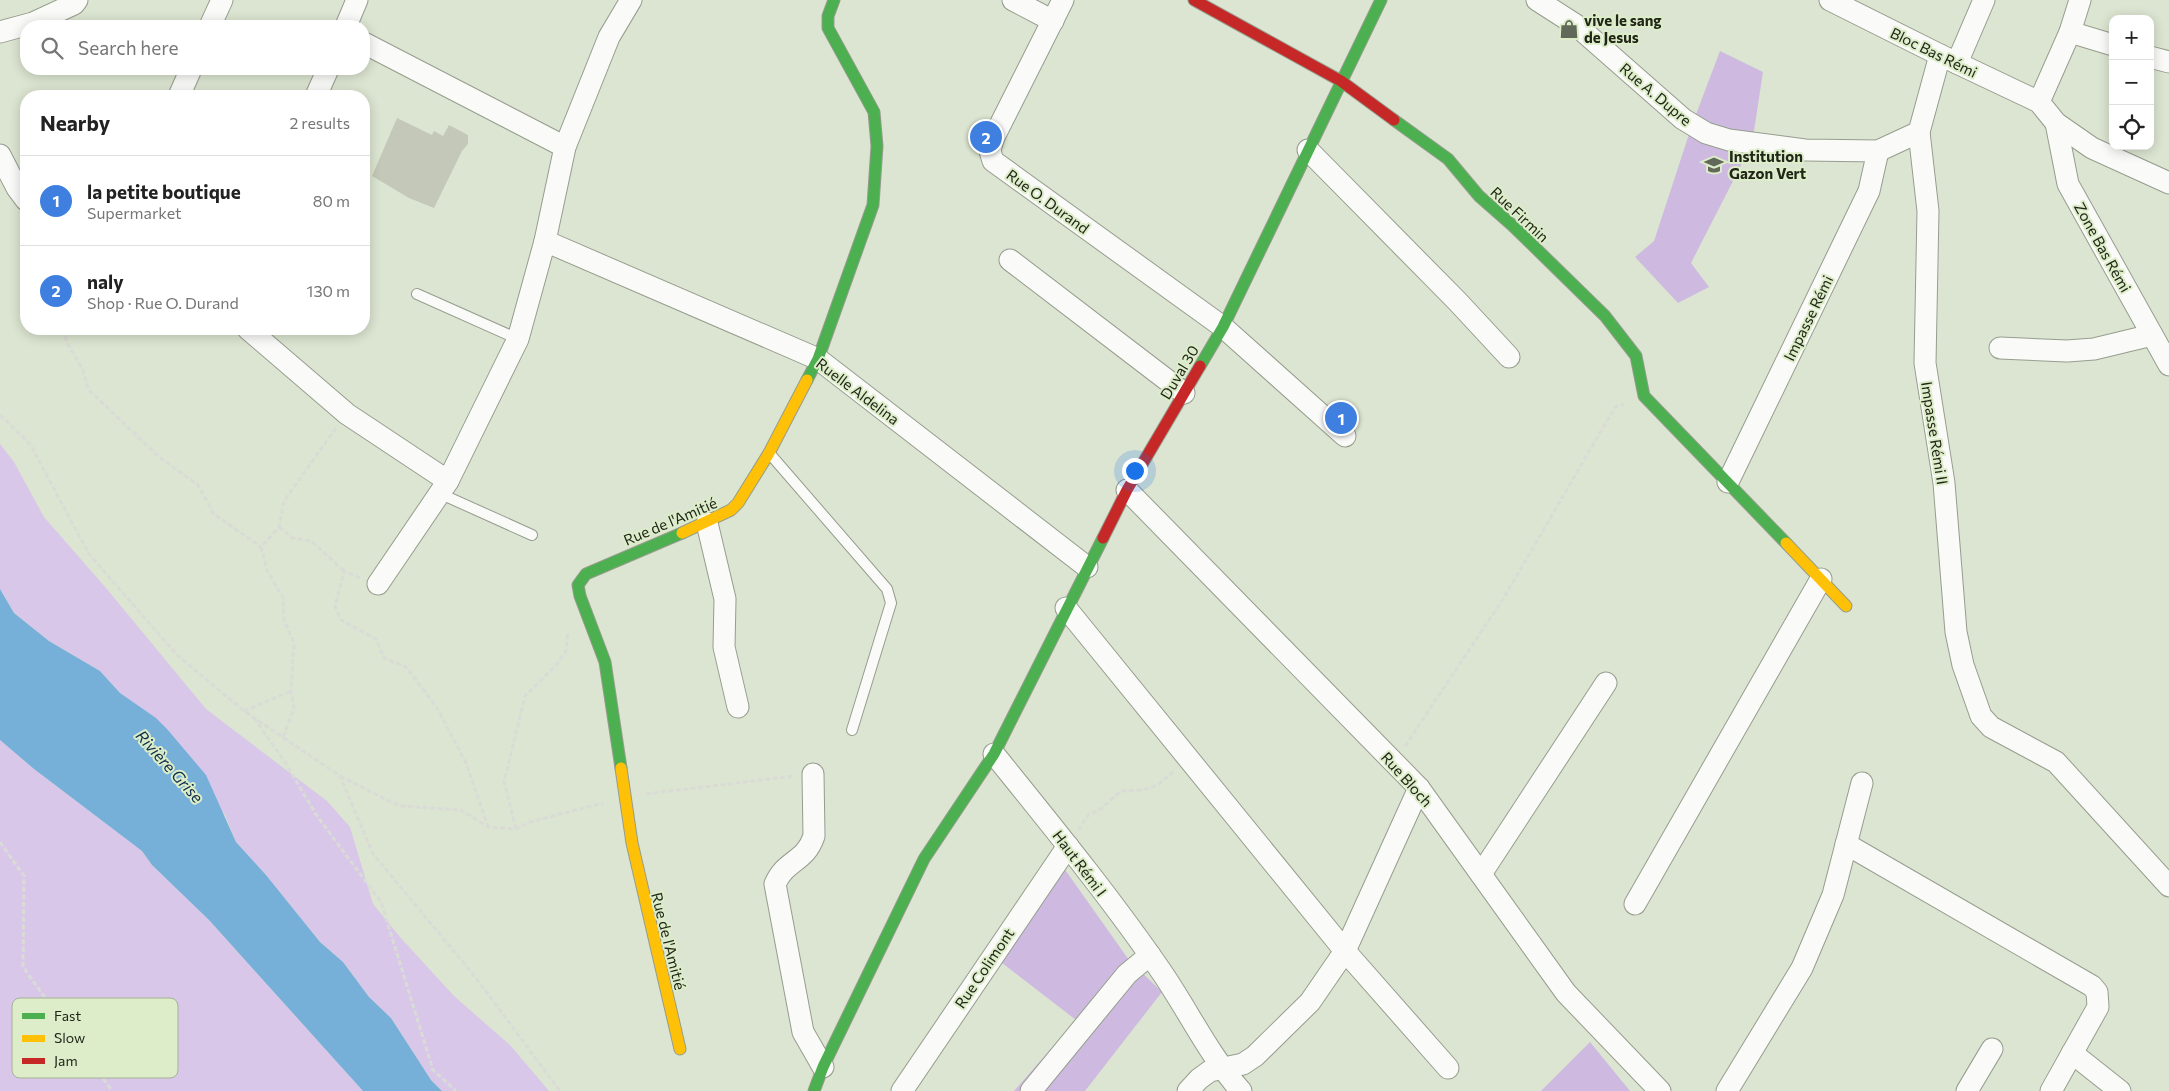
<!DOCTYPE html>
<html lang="en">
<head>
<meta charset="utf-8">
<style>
	:root { --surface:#fff; --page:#f2f2f2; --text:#222; --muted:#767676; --line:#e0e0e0; --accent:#0f766e }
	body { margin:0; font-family:Commissioner,sans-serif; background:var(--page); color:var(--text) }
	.controls { position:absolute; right:15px; top:15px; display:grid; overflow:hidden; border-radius:10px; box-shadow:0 2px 12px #0003 }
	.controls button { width:45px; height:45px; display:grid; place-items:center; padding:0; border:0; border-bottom:1px solid var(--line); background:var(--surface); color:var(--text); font:25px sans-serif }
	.you { position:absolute; left:1134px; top:470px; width:18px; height:18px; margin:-12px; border:4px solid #fff; border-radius:50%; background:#1a73e8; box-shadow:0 0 0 8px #1a73e833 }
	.badge { display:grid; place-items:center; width:32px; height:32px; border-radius:50%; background:var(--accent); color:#fff; font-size:16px; font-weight:700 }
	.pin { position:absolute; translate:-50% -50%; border:2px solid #fff; box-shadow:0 1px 5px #0006 }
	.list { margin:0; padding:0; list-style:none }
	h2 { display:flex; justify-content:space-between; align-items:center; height:65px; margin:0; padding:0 20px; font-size:21px }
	h2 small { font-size:16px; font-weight:400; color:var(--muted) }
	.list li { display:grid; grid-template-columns:32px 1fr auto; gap:15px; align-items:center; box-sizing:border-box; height:90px; padding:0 20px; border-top:1px solid var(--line) }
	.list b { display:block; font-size:19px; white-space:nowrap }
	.list p { margin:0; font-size:16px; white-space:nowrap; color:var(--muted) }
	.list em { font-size:16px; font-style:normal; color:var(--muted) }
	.icon { flex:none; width:28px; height:28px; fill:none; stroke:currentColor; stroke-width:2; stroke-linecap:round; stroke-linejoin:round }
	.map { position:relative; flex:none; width:2169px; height:1091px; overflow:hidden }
	.search { position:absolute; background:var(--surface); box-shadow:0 2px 12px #0003; left:20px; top:20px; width:350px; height:55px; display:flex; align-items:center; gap:12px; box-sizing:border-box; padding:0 18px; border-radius:20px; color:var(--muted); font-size:19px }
	.panel { position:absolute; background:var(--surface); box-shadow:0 2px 12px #0003; left:20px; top:90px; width:350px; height:245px; border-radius:20px }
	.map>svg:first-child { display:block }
	.green { fill:#d8c7e9 }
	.forest { fill:#cebae0 }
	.water { fill:#76b0d9 }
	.building { fill:#c4c8b8 }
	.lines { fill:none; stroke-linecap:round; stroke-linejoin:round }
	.lane-casing { stroke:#969d8e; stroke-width:12 }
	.street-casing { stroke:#969d8e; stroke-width:23 }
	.fast-casing { stroke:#969d8e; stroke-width:13 }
	.slow-casing { stroke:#969d8e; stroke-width:13 }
	.jam-casing { stroke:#969d8e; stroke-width:13 }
	.path { stroke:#d9dcd6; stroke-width:3; stroke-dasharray:5 2.5; stroke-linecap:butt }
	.lane { stroke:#fafbf8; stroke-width:10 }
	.street { stroke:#fafbf8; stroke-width:21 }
	.fast { stroke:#4caf50; stroke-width:11 }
	.slow { stroke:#ffc107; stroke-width:11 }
	.jam { stroke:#c62828; stroke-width:11 }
	.labels { text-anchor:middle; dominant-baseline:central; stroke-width:4; stroke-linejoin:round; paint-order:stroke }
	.poi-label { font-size:15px; font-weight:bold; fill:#212619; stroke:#ddedc9; text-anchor:start }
	.street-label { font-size:15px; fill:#212619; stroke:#ddedc9 }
	.water-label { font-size:16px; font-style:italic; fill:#0d2f4a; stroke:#ddedc9 }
	.key { fill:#ddedc9; stroke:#a5b194; stroke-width:1 }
	.key-label { font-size:14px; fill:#212619 }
</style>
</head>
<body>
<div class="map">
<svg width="2169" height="1091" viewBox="0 0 2169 1091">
	<rect width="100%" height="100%" fill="#dce5d1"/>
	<g class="green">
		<path d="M0,444L14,462L44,517L106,588L206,709L327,801L350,827L373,904L400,937L454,996L510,1045L549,1091H442L431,1080L391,1018L369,997L343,962L320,942L266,875L236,842L225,815L143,711L120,693L100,671L49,641L14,613L0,589Z"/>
		<path d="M0,740L34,769L142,851L152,865L209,920L363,1091H0Z"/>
	</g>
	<g class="forest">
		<path d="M1720,51L1763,72L1752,144L1691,263L1709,287L1678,303L1635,257L1654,241L1692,125Z"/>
		<path d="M1061,864L1129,960L1162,992L1085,1091H1014L1076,1020L993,956Z"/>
		<path d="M1590,1042L1630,1091H1541Z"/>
	</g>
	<path class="water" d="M0,589L14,613L49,641L100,671L120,693L156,718L167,729L206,775L236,842L266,875L320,942L343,962L369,997L391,1018L431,1080L442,1091H363L209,920L152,865L142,851L34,769L0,740Z"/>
	<path class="building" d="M397,118L432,135L434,131L443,136L449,125L468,135V144L462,151L434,208L409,198L372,176Z"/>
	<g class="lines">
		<g class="lane-casing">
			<g id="lane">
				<path d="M417,294L518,339"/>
				<path d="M770,454L887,589L891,603L852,730"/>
				<path d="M441,494L532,535"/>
			</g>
		</g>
		<g class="street-casing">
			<g id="street">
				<path d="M1013,0L1053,21"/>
				<path d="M1063,0L993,139L990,151L993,161L1223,327L1345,436"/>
				<path d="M1537,0L1576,25L1683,119L1706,133L1729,140L1805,150L1878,151L1919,132L1940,55"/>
				<path d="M1830,0L1940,55L2039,102L2056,123L2092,148L2169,183"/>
				<path d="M210,26L222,0"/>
				<path d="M346,26L357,0"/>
				<path d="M0,32L33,23L74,4L77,0"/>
				<path d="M2070,32L2113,45"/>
				<path d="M364,43L565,147"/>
				<path d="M2150,57L2169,62"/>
				<path d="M1957,63L1984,0"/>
				<path d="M179,96L191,69"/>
				<path d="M316,96L328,69"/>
				<path d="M2039,102L2070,32L2080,0"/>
				<path d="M2056,123L2068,184L2169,365"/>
				<path d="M1919,132L1928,211L1925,363L1944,483L1956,632L1963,665L1981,716L1991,727L2056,762L2169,886"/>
				<path d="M1308,150L1458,302L1509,357"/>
				<path d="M0,155L17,188L26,200"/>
				<path d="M545,241L818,359L1087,567"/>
				<path d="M1010,260L1184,393"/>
				<path d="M248,329L347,414L448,481L518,339L545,241L565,147L609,37L631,0"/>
				<path d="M2000,348L2067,351L2094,349L2152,335"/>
				<path d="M1728,482L1869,191L1878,151"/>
				<path d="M1127,490L1419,788L1566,993L1660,1091"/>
				<path d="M707,523L725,599L724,647L738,707"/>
				<path d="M378,584L448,481"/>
				<path d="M1066,608L1345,951L1448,1068"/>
				<path d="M994,754C1052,826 1111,898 1163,974C1190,1014 1209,1055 1241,1091"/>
				<path d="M813,774L814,836C805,863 786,859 775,884L803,1032L823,1067"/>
				<path d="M1846,844L2092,986L2097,992L2098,1007L2051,1091"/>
				<path d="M1481,874L1606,683"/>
				<path d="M1635,904L1821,579"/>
				<path d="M2072,1053L2120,1091"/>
				<path d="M902,1091L1068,846"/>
				<path d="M1031,1091L1127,974L1150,955"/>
				<path d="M1188,1091L1199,1079L1210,1071L1243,1064L1255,1056L1310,1002L1345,951L1419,788"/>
				<path d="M1727,1091L1802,968L1833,895L1862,783"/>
				<path d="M1967,1091L1992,1049"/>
			</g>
		</g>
		<g class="fast-casing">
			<g id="fast">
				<path d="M1394,120L1448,159L1479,196L1512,225L1605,316L1636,356L1644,396L1786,543"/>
				<path d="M1200,366L1223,327L1381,0"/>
				<path d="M807,380L818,359L873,205L877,146L874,112L828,28V16L834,0"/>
				<path d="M621,768L605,662L580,596L578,585L586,574L682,533"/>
				<path d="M814,1091L823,1067L924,859L994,754L1103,538"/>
			</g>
		</g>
		<g class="slow-casing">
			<g id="slow">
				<path d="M682,533L731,510L738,503L769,453L807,380"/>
				<path d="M1786,543L1846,606"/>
				<path d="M621,768L632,843L680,1049"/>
			</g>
		</g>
		<g class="jam-casing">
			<g id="jam">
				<path d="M1194,0L1341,81L1394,120"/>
				<path d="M1103,538L1127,490L1200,366"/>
			</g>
		</g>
		<g class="path">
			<path d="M63,329L67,343L83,370L88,389L159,457L198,485L214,514L261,547"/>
			<path d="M0,415L30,444L89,554L177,655L244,711L340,776L373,854L473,974L560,1091"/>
			<path d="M279,527L293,538L311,541L344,571"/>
			<path d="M360,578L344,571L335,606L341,620L376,639L384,658L406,667L436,706L466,763L488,826"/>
			<path d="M244,711L291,691"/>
			<path d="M254,718L283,759L317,816L381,902L433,1070L456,1091"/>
			<path d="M283,737L294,709L291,691L294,643L284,620L283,598L267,570L261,547L279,527L284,501L336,428"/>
			<path d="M1405,746L1503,599L1615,407L1624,404"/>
			<path d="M340,776L399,806L461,810L488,827L516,829L530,822L603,803"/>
			<path d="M646,794L794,776"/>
			<path d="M516,829L504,782L525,696L557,664L566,651L568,631"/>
			<path d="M1078,830L1089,814L1098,811L1121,791L1142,790L1158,785L1175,770"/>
			<path d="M0,842L24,876L23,967L112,1091"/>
		</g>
		<use href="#lane" class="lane"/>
		<use href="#street" class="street"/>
		<use href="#fast" class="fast"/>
		<use href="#slow" class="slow"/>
		<use href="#jam" class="jam"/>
	</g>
	<defs>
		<g id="shop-bare" transform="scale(1.5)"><path d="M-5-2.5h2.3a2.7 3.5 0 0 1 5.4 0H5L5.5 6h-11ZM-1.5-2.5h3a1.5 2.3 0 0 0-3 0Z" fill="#626959" stroke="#ddedc9" stroke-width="2.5" paint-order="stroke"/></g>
		<g id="school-bare" transform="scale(1.5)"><path d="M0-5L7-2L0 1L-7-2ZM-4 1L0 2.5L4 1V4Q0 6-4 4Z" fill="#626959" stroke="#ddedc9" stroke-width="2.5" paint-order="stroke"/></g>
	</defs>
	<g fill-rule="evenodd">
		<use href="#shop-bare" x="1569" y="29"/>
		<use href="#school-bare" x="1714" y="165"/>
	</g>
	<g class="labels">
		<g class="poi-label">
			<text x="1584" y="20">vive le sang<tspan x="1584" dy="17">de Jesus</tspan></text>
			<text x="1729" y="156">Institution<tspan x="1729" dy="17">Gazon Vert</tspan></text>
		</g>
		<g class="street-label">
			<text transform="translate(1934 52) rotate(26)">Bloc Bas Rémi</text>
			<text transform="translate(1656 94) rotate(40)">Rue A. Dupre</text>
			<text transform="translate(1048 201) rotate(36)">Rue O. Durand</text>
			<text transform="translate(1520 214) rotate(43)">Rue Firmin</text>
			<text transform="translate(2103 247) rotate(61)">Zone Bas Rémi</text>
			<text transform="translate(1808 318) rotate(-64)">Impasse Rémi</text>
			<text transform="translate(1179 372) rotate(-59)">Duval 30</text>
			<text transform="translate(858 391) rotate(37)">Ruelle Aldelina</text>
			<text transform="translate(1935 433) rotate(81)">Impasse Rémi II</text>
			<text transform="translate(670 521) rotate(-23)">Rue de l'Amitié</text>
			<text transform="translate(1407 779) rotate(48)">Rue Bloch</text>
			<text transform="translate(1080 863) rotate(53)">Haut Rémi I</text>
			<text transform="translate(669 941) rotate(76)">Rue de l'Amitié</text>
			<text transform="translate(984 968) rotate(-56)">Rue Colimont</text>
		</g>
		<g class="water-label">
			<text transform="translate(170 766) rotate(48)">Rivière Grise</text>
		</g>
	</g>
	<rect x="12" y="998" width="166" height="80" rx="8" class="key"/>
	<rect x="22" y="1013" width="23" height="6" fill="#4caf50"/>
	<rect x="22" y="1035" width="23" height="7" fill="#ffc107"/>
	<rect x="22" y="1058" width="23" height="6" fill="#c62828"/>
	<g class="key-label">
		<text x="54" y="1021">Fast</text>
		<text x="54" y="1043">Slow</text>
		<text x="54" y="1066">Jam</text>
	</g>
</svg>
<div class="controls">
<button>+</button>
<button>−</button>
<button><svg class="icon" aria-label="locate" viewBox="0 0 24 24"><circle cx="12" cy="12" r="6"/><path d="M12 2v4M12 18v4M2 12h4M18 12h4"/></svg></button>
</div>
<div class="you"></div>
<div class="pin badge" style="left:1341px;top:418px;background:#3f7fe0">1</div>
<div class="pin badge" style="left:986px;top:137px;background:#3f7fe0">2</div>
<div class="search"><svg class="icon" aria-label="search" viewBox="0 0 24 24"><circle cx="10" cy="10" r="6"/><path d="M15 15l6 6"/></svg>Search here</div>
<section class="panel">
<h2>Nearby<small>2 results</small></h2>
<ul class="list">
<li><span class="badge" style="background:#3f7fe0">1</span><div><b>la petite boutique</b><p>Supermarket</p></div><em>80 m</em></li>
<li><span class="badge" style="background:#3f7fe0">2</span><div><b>naly</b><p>Shop · Rue O. Durand</p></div><em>130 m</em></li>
</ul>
</section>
</div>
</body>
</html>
